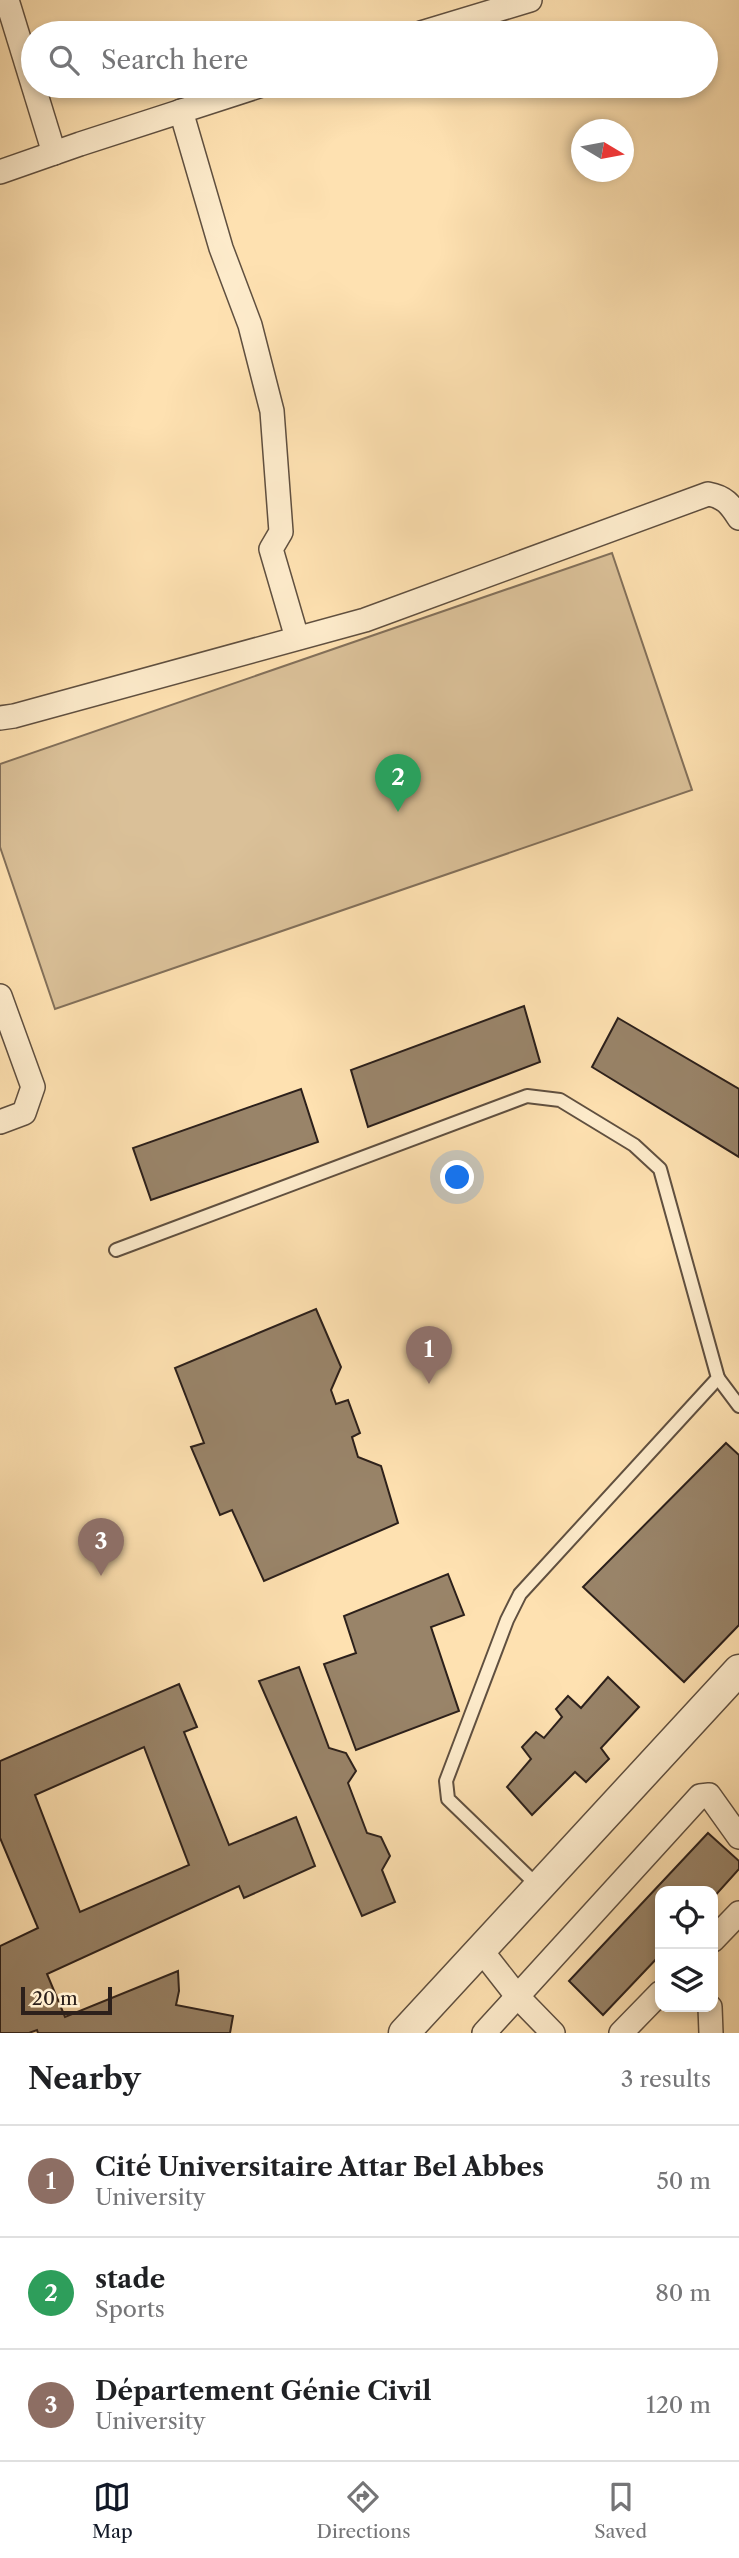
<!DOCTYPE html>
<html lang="en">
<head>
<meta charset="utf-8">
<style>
	:root { --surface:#fff; --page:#f2f2f2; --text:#202124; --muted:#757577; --line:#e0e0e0; --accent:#111827 }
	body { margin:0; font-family:"Libre Caslon Text",serif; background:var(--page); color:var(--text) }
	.controls { position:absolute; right:21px; bottom:21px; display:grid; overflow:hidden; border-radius:14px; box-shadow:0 4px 10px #0003 }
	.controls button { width:63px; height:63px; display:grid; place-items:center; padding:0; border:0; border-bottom:2px solid var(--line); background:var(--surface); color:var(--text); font:35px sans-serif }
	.compass { position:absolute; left:571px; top:119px; width:63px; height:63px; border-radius:50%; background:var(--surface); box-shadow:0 4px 10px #0003; rotate:100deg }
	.scale { position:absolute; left:21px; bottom:18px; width:91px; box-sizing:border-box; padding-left:7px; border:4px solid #2c201b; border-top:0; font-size:19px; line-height:24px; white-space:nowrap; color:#2c201b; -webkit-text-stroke:5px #feeccc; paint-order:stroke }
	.you { position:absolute; left:458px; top:1178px; width:24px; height:24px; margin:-18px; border:5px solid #fff; border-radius:50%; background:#1a73e8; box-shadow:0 0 0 10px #1a73e833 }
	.badge { display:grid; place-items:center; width:46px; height:46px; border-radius:50%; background:var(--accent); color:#fff; font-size:23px; font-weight:700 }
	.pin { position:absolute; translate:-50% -58px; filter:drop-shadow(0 2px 4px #0008) }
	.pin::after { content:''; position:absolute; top:37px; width:24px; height:21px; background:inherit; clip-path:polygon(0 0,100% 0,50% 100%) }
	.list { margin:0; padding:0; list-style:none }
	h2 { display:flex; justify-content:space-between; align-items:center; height:91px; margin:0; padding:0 28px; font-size:30px }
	h2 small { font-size:23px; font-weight:400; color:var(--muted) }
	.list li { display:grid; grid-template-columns:46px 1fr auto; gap:21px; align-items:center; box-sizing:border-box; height:112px; padding:0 28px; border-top:2px solid var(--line) }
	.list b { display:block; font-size:26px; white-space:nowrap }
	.list p { margin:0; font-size:23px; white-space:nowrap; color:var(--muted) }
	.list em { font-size:23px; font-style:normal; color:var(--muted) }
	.icon { flex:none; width:38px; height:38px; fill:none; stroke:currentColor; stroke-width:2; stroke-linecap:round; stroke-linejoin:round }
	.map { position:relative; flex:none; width:739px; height:2033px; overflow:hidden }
	.search { position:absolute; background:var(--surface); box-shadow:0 4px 10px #0003; left:21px; right:21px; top:21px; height:77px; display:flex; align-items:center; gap:18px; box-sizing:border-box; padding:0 24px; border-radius:38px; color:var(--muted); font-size:26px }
	.sheet { height:427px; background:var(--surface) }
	nav { display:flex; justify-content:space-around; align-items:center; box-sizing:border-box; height:98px; border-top:2px solid var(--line); background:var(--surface); font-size:19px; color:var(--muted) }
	nav a { display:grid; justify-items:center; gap:4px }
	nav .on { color:var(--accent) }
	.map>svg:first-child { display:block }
	.green { fill:#dac098; stroke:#83705a; stroke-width:2 }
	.building { fill:#998469; stroke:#2c201b; stroke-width:2; fill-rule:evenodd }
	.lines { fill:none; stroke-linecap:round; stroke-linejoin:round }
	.service-casing { stroke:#605040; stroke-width:16 }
	.minor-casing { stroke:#605040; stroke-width:26 }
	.tertiary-casing { stroke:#605040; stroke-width:33 }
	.service { stroke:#feeccc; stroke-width:12 }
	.minor { stroke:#feeccc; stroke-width:23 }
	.tertiary { stroke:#feeccc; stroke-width:30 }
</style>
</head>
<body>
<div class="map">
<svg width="739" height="2033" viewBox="0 0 739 2033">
	<rect width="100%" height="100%" fill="#fee1b1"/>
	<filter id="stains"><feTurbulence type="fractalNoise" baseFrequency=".00286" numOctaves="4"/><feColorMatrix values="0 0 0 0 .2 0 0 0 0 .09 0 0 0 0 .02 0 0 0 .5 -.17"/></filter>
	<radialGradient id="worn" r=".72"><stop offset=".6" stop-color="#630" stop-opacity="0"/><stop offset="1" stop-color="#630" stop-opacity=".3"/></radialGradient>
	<path class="green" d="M612,553L692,790L55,1009L0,847V764Z"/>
	<g class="building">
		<path d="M524,1006L540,1062L368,1127L351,1070Z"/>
		<path d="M618,1018L739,1089V1157L592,1067Z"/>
		<path d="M301,1089L318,1142L151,1200L133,1148Z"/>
		<path d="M316,1309L341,1367L331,1390L336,1404L348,1400L360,1433L352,1437L358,1457L381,1466L398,1523L264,1581L232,1510L220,1515L191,1447L204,1443L175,1368Z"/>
		<path d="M726,1443L739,1455V1625L684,1682L583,1587Z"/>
		<path d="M448,1574L464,1615L431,1627L459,1711L356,1750L324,1664L356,1653L344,1616Z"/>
		<path d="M299,1667L329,1748L346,1753L356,1771L348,1783L367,1833L381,1837L390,1856L382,1870L395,1902L362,1916L259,1681Z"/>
		<path d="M608,1677L639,1707L601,1748L609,1759L586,1782L575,1772L532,1815L507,1787L531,1759L522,1747L536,1732L544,1738L562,1717L556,1709L568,1696L581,1708Z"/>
		<path d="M179,1684L197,1727L184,1732L229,1845L296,1817L315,1866L244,1898L239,1886L47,1974L65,2017L178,1971L179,1991L176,2005L233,2016L230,2033H38L37,2030L29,2033H0V1946L38,1928L0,1838V1761ZM144,1747L189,1865L80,1912L35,1795Z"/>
		<path d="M708,1833L739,1861V1869L713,1898V1891H660V1955L603,2015L569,1981Z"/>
	</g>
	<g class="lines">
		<g class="service-casing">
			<g id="service">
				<path d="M116,1250L527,1096L560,1100L634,1145L660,1169L718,1378L520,1594L507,1620L446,1781L448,1799L539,1887"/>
				<path d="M718,1378L739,1406"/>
			</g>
		</g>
		<g class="minor-casing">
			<g id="minor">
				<path d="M7,0L54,153"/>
				<path d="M421,33L530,0"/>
				<path d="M181,111L221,248L250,325L272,411L281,532L271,549L297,638"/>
				<path d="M0,172L80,144L259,86"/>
				<path d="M0,718L14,716L365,620L708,494C725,497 730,504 739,518"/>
				<path d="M0,996L33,1087L24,1113L0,1122"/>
				<path d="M713,1940L739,1913"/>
				<path d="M481,1950L517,1996L553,2033"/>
				<path d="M710,2007L711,2033"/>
				<path d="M484,2033L700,1796L709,1795L739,1837"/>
				<path d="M621,2033L660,1993"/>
			</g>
		</g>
		<g class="tertiary-casing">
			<path id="tertiary" d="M404,2033L739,1670"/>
		</g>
		<use href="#service" class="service"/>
		<use href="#minor" class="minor"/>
		<use href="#tertiary" class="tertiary"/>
	</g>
	<rect width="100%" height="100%" filter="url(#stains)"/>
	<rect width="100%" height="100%" fill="url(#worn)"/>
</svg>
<div class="controls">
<button><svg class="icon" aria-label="locate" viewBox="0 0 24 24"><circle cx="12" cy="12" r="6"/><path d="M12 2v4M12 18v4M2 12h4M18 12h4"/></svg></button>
<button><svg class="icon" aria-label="layers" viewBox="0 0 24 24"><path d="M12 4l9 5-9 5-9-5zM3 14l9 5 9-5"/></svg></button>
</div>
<svg class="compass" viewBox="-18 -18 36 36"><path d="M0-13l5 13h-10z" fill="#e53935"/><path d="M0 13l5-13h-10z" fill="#757577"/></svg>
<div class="scale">20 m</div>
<div class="you"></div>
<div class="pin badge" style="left:429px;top:1384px;background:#8d6e63">1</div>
<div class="pin badge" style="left:398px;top:812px;background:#2e9e5b">2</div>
<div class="pin badge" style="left:101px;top:1576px;background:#8d6e63">3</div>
<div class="search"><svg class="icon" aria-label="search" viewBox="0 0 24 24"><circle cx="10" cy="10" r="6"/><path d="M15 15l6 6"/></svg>Search here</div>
</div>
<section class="sheet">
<h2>Nearby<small>3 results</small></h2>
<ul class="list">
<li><span class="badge" style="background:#8d6e63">1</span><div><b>Cité Universitaire Attar Bel Abbes</b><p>University</p></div><em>50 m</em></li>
<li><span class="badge" style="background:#2e9e5b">2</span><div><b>stade</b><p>Sports</p></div><em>80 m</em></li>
<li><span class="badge" style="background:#8d6e63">3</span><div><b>Département Génie Civil</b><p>University</p></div><em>120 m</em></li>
</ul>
</section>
<nav>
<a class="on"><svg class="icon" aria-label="map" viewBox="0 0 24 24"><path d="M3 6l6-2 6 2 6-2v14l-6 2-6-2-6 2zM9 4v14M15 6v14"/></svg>Map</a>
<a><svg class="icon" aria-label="directions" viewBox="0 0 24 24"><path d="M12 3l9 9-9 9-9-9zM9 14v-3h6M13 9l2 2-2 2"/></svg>Directions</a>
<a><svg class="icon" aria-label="saved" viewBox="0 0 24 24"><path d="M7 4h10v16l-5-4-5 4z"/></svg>Saved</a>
</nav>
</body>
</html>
